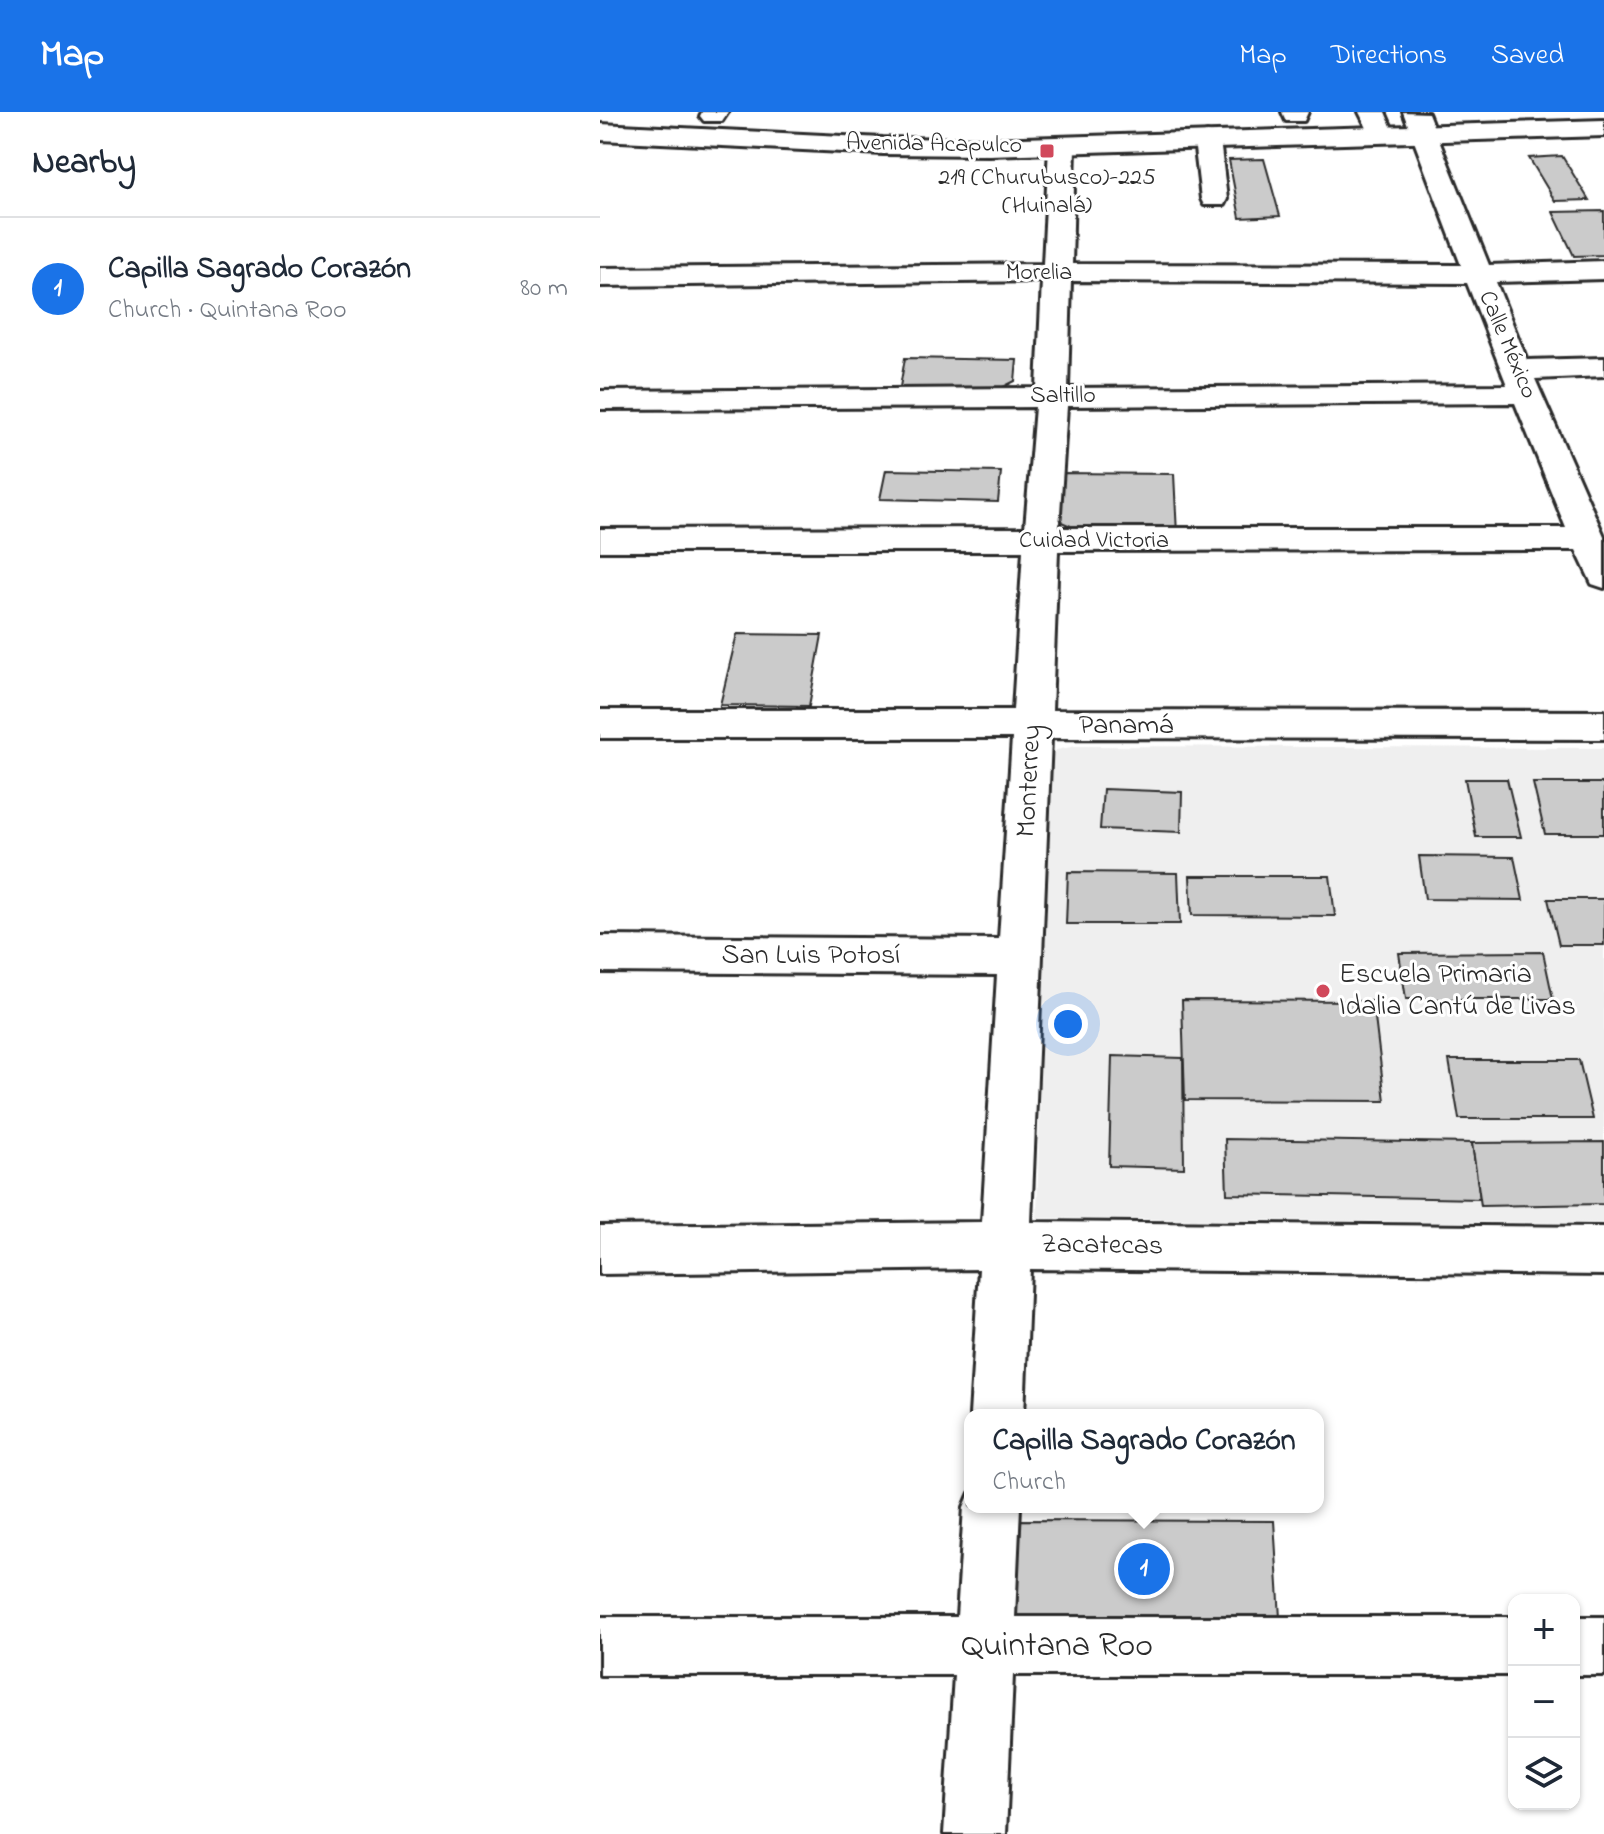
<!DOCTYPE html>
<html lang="en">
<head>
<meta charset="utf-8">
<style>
	:root { --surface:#fff; --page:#f6f6f7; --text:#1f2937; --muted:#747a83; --line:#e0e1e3; --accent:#1a73e8 }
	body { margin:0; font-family:"Indie Flower",sans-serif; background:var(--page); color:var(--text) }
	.controls { position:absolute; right:24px; bottom:24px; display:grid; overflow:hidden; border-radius:16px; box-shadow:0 2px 6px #0004 }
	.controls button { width:72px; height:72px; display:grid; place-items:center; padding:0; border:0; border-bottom:2px solid var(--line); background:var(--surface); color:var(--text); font:40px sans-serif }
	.you { position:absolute; left:468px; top:912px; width:28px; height:28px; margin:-20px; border:6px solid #fff; border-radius:50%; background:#1a73e8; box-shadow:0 0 0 12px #1a73e833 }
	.badge { display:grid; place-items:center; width:52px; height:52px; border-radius:50%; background:var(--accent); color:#fff; font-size:26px; font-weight:700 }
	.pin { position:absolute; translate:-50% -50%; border:4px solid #fff; box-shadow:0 2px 8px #0006 }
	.popup { position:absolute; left:364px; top:1297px; width:360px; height:104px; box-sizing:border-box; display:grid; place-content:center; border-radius:16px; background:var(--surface); filter:drop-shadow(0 2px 6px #0005); font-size:26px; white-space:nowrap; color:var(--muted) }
	.popup b { font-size:30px; color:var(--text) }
	.popup::after { content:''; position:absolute; left:50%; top:100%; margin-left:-16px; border:16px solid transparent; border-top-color:var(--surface) }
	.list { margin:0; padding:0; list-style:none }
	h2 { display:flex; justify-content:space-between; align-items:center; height:104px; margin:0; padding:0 32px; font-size:34px }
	h2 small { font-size:26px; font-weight:400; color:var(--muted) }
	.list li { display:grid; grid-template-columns:52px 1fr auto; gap:24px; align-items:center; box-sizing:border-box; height:144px; padding:0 32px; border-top:2px solid var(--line) }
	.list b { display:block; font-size:30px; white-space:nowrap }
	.list p { margin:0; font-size:26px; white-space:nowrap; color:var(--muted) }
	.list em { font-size:26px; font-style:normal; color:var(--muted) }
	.icon { flex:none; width:44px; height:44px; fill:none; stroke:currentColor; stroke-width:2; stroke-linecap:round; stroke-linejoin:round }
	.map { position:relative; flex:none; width:1004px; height:1722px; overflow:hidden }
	header { display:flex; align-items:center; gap:48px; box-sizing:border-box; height:112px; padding:0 40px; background:var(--accent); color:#fff }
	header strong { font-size:38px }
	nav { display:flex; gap:44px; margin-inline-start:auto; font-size:28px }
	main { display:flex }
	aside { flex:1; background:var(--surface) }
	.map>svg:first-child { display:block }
	.built { fill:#efefef }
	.building { fill:#cbcbcb; stroke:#2b2b2b; stroke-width:2 }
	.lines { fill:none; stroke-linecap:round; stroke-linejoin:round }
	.minor-casing { stroke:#2b2b2b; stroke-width:6 }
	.major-casing { stroke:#2b2b2b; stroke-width:6 }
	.minor { fill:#fff; fill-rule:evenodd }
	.major { fill:#fff; fill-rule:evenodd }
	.poi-dot { fill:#d1495b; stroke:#fff; stroke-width:3 }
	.labels { text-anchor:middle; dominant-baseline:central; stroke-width:6; stroke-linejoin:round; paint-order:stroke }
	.far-street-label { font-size:24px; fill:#2b2b2b; stroke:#fff }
	.far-poi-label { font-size:24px; fill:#2b2b2b; stroke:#fff }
	.street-label { font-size:28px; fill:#2b2b2b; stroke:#fff }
	.poi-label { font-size:28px; fill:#2b2b2b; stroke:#fff; text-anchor:start }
	.near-street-label { font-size:34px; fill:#2b2b2b; stroke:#fff }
</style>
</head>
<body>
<header>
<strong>Map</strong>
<nav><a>Map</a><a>Directions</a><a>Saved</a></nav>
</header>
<main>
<aside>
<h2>Nearby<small></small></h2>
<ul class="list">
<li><span class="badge">1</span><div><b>Capilla Sagrado Corazón</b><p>Church · Quintana Roo</p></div><em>80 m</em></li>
</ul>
</aside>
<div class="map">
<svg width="1004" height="1722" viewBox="0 0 1004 1722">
	<rect width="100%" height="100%" fill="#fff"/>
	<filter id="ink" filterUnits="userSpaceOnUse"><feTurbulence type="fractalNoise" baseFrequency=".0125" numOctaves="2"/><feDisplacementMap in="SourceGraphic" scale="16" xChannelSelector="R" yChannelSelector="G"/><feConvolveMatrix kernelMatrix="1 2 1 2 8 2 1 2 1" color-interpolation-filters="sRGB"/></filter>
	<g filter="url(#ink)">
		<path class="built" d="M476,634L1004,636V1111L437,1106L448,653L456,638Z"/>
		<g class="building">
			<path d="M962,44L989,88L955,89L929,46Z"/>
			<path d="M664,47L680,104L640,106L629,48Z"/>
			<path d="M1004,99V143L974,144L953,100Z"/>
			<path d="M305,246L417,248L415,269L401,276L300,275Z"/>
			<path d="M286,358L401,360L398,390L280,387Z"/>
			<path d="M460,361L574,362L577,422L485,420L459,409Z"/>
			<path d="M137,522L222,523L209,594L120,593Z"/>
			<path d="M865,667H907L921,725H876Z"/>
			<path d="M933,671H1004V722H945Z"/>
			<path d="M503,677L582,680L581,720L500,717Z"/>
			<path d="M819,744L914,745L923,788L825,787Z"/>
			<path d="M468,760L578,761L580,812H466Z"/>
			<path d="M590,764H730L735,804L592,803Z"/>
			<path d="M948,787H1004V833H959Z"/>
			<path d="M943,840L953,887H806L799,841Z"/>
			<path d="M582,888L773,889L785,989L585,988Z"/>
			<path d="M512,944L583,946L584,1056L509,1054Z"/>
			<path d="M849,948H979L993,1007H859Z"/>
			<path d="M625,1027L872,1031L880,1087L627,1082Z"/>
			<path d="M1004,1030V1092L881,1094L872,1031Z"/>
			<path d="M414,1408L674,1409L680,1506H410Z"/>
		</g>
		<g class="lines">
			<g class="minor-casing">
				<g id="minor">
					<path d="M102,0H128L122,9H104L100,4Z"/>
					<path d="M682,0H708L704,9H686Z"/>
					<path d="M759,0H785L794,21L790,26H772Z"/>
					<path d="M803,0L828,1L889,153L1004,149V167L896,170L927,248L1004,246V264L935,267L1004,424V476L992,472L976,438L458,439L452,598L1004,599V627L451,626L431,1110L1004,1115V1163L430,1157L424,1303H370L379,1157L0,1162V1114L382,1110L397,863L0,860V824L399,827L412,626H0V598H413L423,439H0V417L425,416L435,295L0,297V279L437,276L442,169L0,174V156L443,152L449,35L453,30H471L475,35L472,152L861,153ZM471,169L867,171L907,273L468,276ZM915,291L966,416H459L467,294Z"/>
					<path d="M607,20L616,23L620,28L627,87L624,93H604L601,87L594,28L598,23Z"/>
					<path d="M370,1381V1395H420L415,1505H914V1563H413L406,1722H344L354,1563H0V1505H357L364,1395Z"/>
					<rect x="974" y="1505" width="30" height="58"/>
				</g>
			</g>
			<g class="major-casing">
				<path id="major" d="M1004,8V24L389,43L283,42L0,28V12L283,26L389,27Z"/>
			</g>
			<use href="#minor" class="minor"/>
			<use href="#major" class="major"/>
		</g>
	</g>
	<g class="poi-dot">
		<rect x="439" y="31" width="16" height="16" rx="4"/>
		<circle cx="723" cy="879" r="8"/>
	</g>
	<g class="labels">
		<g class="far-street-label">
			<text transform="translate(334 33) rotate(1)">Avenida Acapulco</text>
			<text x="439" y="161">Morelia</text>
			<text transform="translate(907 233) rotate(67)">Calle México</text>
			<text x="463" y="284">Saltillo</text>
			<text x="494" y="429">Cuidad Victoria</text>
		</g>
		<g class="far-poi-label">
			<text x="447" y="66">219 (Churubusco)-225<tspan x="447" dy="28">(Huinalá)</tspan></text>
		</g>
		<g class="street-label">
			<text x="526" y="614">Panamá</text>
			<text transform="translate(430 669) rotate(-87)">Monterrey</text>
			<text x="211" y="844">San Luis Potosí</text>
			<text transform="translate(502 1134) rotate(1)">Zacatecas</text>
		</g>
		<g class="poi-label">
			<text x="739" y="863">Escuela Primaria<tspan x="739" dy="32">Idalia Cantú de Livas</tspan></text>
		</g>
		<g class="near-street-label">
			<text x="457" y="1535">Quintana Roo</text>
		</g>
	</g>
</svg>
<div class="controls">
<button>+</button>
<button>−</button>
<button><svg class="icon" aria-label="layers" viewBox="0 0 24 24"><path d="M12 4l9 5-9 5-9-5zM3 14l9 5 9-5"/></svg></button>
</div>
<div class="you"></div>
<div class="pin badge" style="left:544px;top:1457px">1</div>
<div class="popup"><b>Capilla Sagrado Corazón</b>Church</div>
</div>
</main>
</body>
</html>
